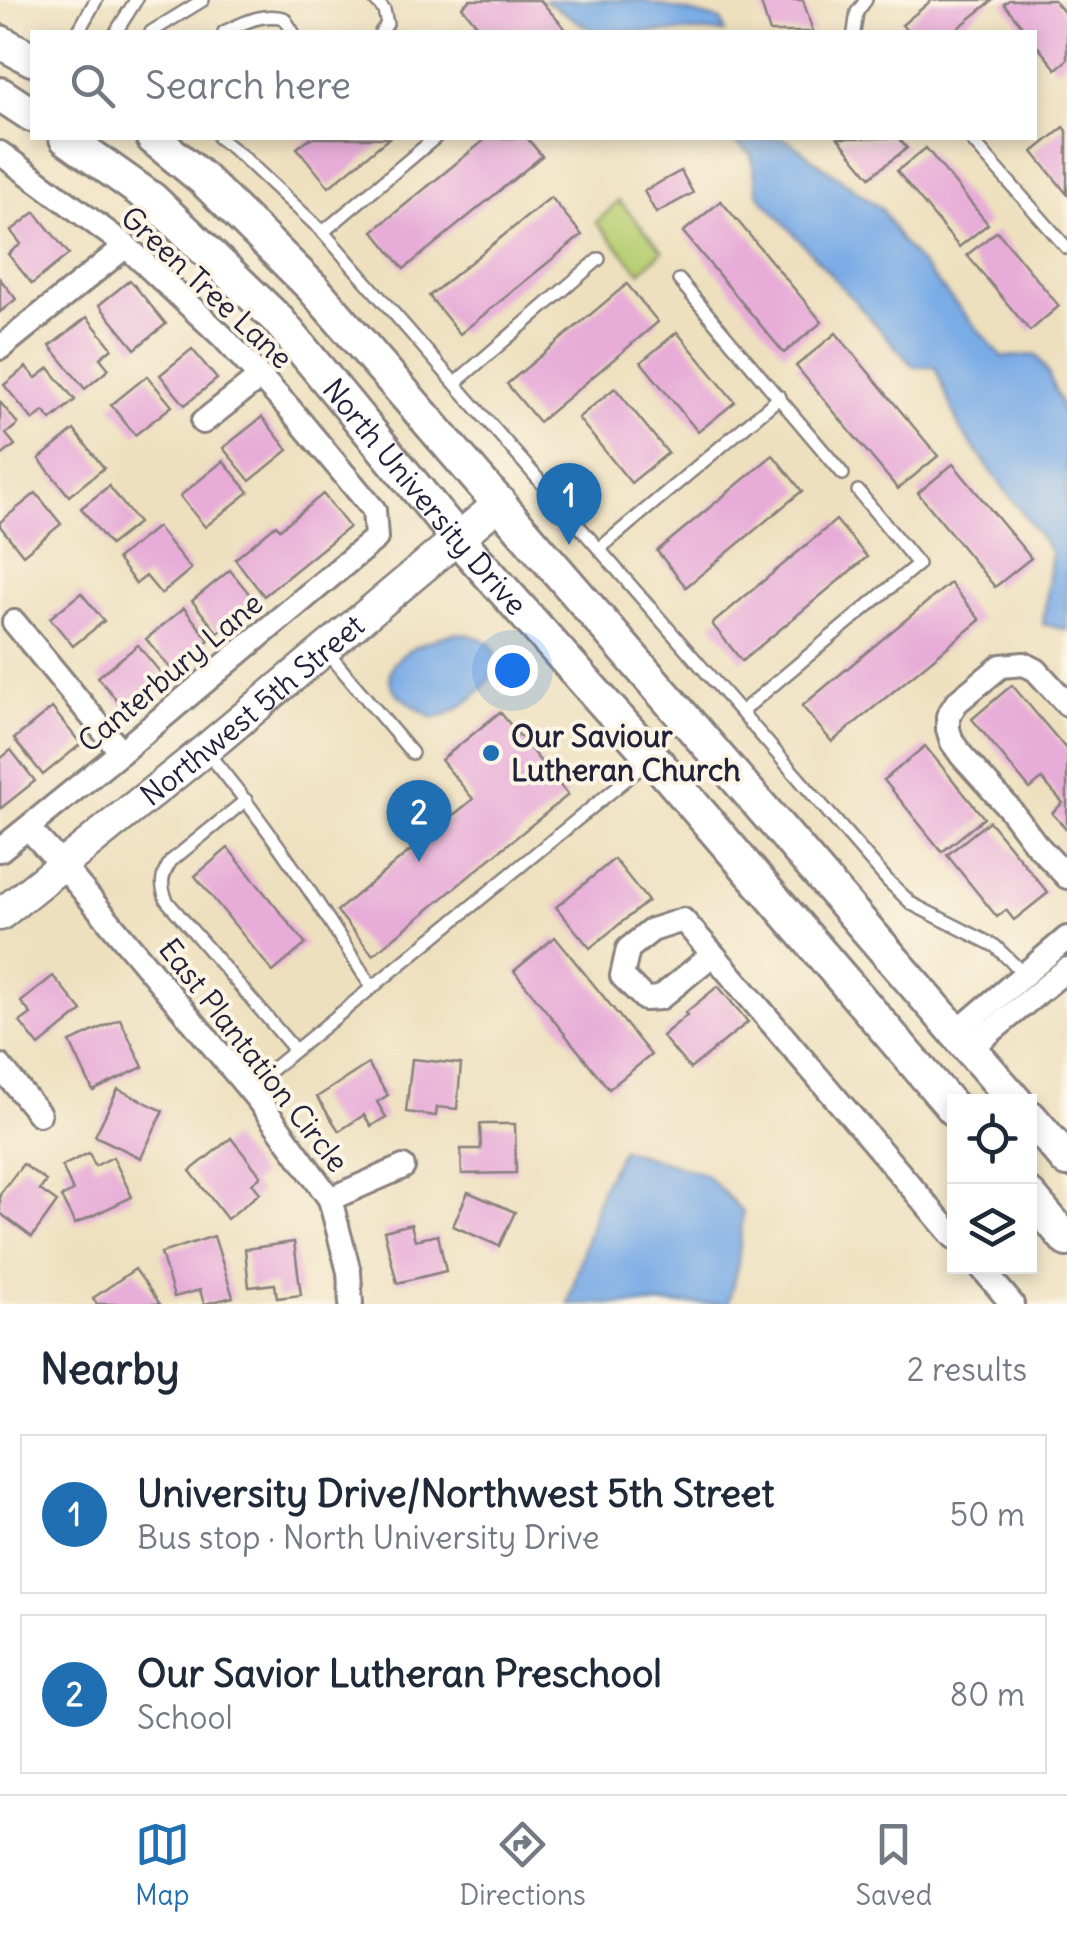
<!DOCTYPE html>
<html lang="en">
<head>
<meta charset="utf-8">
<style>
	:root { --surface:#fff; --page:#f2f2f3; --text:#1f2937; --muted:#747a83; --line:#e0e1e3; --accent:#1f6fb2 }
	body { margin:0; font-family:Delius,sans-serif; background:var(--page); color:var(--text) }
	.controls { position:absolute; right:30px; bottom:30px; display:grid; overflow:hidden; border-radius:0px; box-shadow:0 5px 15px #0003 }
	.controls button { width:90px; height:90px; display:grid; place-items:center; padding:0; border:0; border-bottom:2px solid var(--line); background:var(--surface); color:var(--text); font:50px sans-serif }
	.you { position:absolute; left:512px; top:670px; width:35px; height:35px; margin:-25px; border:8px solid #fff; border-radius:50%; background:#1a73e8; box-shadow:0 0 0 15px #1a73e833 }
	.badge { display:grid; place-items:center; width:65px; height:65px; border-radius:50%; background:var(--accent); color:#fff; font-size:32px; font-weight:700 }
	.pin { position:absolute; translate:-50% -82px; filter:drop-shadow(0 2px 5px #0008) }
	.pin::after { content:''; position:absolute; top:52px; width:35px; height:30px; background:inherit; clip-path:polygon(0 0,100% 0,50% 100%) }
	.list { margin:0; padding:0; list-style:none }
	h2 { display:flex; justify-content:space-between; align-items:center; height:130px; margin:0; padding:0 40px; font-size:42px }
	h2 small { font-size:32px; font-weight:400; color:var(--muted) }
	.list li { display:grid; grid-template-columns:65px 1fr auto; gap:30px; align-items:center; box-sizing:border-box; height:160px; margin:0 20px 20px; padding:0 20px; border:2px solid var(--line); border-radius:0px }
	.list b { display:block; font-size:38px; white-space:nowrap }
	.list p { margin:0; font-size:32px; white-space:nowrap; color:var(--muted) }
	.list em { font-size:32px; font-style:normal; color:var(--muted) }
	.icon { flex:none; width:55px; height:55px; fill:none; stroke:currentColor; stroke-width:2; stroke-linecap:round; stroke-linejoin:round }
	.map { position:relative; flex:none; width:1067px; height:1304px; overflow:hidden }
	.search { position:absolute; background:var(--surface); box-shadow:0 5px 15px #0003; left:30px; right:30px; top:30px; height:110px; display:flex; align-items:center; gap:25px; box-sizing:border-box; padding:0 35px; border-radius:0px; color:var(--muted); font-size:38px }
	.sheet { height:490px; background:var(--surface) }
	nav { display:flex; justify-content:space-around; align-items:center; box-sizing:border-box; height:140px; border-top:2px solid var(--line); background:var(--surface); font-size:28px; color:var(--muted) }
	nav a { display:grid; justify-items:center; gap:5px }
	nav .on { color:var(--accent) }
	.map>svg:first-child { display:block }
	.green { fill:#b9cf74; stroke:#6e7858; stroke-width:2.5 }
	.water { fill:#7aace6; stroke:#4e6790; stroke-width:2.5 }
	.building { fill:#e7acd8 }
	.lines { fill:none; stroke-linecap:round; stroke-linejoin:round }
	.lane-casing { stroke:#88817d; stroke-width:16 }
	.street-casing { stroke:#88817d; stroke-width:28 }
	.secondary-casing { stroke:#88817d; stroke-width:35 }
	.primary-casing { stroke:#88817d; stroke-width:38 }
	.lane { stroke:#fff; stroke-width:11 }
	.street { stroke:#fff; stroke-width:22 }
	.secondary { stroke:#fff; stroke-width:30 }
	.primary { stroke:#fff; stroke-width:32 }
	.poi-dot { fill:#1f6fb2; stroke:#fcf5e5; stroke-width:4 }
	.labels { text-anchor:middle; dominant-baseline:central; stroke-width:8; stroke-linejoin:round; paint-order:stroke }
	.street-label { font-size:30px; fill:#22223b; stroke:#fcf5e5 }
	.poi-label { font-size:30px; font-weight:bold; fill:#22223b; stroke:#fcf5e5; text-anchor:start }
</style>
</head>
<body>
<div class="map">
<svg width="1067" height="1304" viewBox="0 0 1067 1304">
	<rect width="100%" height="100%" fill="#fcf5e5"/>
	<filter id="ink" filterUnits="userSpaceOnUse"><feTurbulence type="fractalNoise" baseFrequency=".01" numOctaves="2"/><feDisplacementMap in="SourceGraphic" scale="20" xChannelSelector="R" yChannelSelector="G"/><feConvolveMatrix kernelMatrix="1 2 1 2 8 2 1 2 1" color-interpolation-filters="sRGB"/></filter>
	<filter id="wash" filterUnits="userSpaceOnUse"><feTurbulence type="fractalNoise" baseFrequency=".0048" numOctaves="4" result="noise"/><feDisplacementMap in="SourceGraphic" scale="40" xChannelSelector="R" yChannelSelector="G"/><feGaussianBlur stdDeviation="2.25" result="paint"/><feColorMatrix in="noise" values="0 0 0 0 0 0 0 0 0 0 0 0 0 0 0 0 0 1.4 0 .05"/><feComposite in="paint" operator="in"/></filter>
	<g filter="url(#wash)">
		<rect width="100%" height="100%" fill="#eee0bf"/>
		<path class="green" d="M619,201L663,251L640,272L596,222Z"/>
		<g class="water">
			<path d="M544,0H639L721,20L725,32H595Z"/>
			<path d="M729,138H784L882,209L900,240L1002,357L1037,355L1048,373L1067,420V630L1043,624L1052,553L960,429L935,367H914L758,194L751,154Z"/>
			<path d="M455,633C537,639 478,710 433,718C424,712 399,698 394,690C373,656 433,639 455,633Z"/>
			<path d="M622,1149L705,1174L743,1212L738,1263L728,1304H568L601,1189Z"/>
		</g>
		<g id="blocks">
			<g class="building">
				<path d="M470,0H540L568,32H483L462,7Z"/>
				<path d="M760,0H803L813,32H770Z"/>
				<path d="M932,0H993L953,32H908L902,25Z"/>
				<path d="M1009,0H1054L1067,16V60L1056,69L1034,42V32H1027L1004,4Z"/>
				<path d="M1064,127L1067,131V194L1033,152Z"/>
				<path d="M310,138H389L329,187L297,148Z"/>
				<path d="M487,138H527L542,156L404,269L373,231Z"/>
				<path d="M838,138H898L907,148L870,177Z"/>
				<path d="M926,148L988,224L959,247L897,171Z"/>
				<path d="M681,171L693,193L656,213L644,191Z"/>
				<path d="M551,197L582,235L460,334L429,296Z"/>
				<path d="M721,201L822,322L784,353L683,232Z"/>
				<path d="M35,212L69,254L32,284L8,254L21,244L11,231Z"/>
				<path d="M997,231L1059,306L1030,331L967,255Z"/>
				<path d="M0,279L16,299L0,312Z"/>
				<path d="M130,280L166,324L135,349L99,305Z"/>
				<path d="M627,284L658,322L539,422L507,384Z"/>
				<path d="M87,317L112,348L100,358L109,369L85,389L50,346Z"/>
				<path d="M677,332L735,402L698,432L641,362Z"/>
				<path d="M836,333L938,456L898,489L796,366Z"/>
				<path d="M192,349L217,379L185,405L160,375Z"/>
				<path d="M26,367L36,378L49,368L75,400L51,420L44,411L33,420L4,385Z"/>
				<path d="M147,376L172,406L135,435L111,405Z"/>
				<path d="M615,388L668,453L631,483L578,418Z"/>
				<path d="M0,402L18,424L6,434L15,445L0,457Z"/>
				<path d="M262,417L288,450L250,481L223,448Z"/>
				<path d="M74,430L104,468L69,496L39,459Z"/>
				<path d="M773,455L802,491L686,587L657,551Z"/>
				<path d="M223,461L249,492L205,527L180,496Z"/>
				<path d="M953,464L1031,558L995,587L918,493Z"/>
				<path d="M109,486L138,523L110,545L81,508Z"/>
				<path d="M36,493L61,524L23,555L0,526V522Z"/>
				<path d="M323,494L349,527L264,596L235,559L276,525L280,529Z"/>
				<path d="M836,520L867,557L742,661L712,624Z"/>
				<path d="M157,527L191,569L161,594L146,576L136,584L117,559Z"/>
				<path d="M230,570L256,602L218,633L192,601Z"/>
				<path d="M950,583L980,620L832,742L802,706Z"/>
				<path d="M81,593L104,621L73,646L50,618Z"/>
				<path d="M184,608L209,640L172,670L146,639Z"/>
				<path d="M138,645L164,677L124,709L98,677Z"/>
				<path d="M1012,685L1067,750V830L1052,813L1063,803L1042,779L1030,789L972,719Z"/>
				<path d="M52,708L81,744L43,775L14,739Z"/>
				<path d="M500,712L568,795L373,955L337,911L473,799L441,760Z"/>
				<path d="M925,746L984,818L942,852L884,780Z"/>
				<path d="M11,750L35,781L0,809V759Z"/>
				<path d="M989,821L1048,893L1014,920L1006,910L997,917L947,855Z"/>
				<path d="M228,848L306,944L273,972L195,876Z"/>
				<path d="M614,859L648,901L590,948L556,907Z"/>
				<path d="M555,937L651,1055L609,1089L514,971Z"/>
				<path d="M53,976L82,1011L39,1046L20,1022L31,1014L21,1002Z"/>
				<path d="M718,986L748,1022L690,1069L662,1036L687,1015L685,1013Z"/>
				<path d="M120,1019L143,1067L93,1091L70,1042Z"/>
				<path d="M412,1059L461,1064L457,1109L437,1107L436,1116L406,1112Z"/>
				<path d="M368,1064L388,1095L377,1102L386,1117L371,1126L364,1115L339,1131L317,1097Z"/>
				<path d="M118,1089L163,1111L141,1158L95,1136Z"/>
				<path d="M480,1124H515L516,1173L462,1174L461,1149H481Z"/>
				<path d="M231,1138L261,1176L252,1183L260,1193L227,1219L190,1171Z"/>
				<path d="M89,1153L95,1166L113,1157L132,1197L75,1224L61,1197L73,1191L62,1166Z"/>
				<path d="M23,1164L46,1181L40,1190L57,1202L32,1237L0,1213V1194Z"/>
				<path d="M468,1192L515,1212L499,1246L453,1226Z"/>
				<path d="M411,1224L415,1240L438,1235L446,1271L397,1283L384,1231Z"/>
				<path d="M214,1236L233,1297L204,1304L200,1290L174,1297L161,1253Z"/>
				<path d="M294,1242L301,1295L277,1298L275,1284L249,1287L245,1249Z"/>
				<path d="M135,1269L160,1304H97L93,1298Z"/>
			</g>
		</g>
	</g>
	<g filter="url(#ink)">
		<use href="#blocks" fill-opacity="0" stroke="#88817d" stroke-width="2.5"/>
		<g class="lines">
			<g class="lane-casing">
				<g id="lane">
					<path d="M375,0L384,10L387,24L381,32"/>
					<path d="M78,32L96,0"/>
					<path d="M116,32L136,0"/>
					<path d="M151,32L203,0"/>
					<path d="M224,32C245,22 261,13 284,18L293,32"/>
					<path d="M854,32L857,12L866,0"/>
					<path d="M219,138L242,156L323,232L888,881L912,904L995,946L1025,975"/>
					<path d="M970,138L1067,248"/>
					<path d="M323,232L435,138"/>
					<path d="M679,280L843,474"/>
					<path d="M455,383L599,259"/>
					<path d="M599,549L780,397"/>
					<path d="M327,652L412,753"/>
					<path d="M741,712L918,564L858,491"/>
					<path d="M205,750C268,825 320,905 372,988"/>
					<path d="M246,800L171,861C161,876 160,885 167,901L295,1050"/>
					<path d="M248,1089L650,760"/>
				</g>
			</g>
			<g class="street-casing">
				<g id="street">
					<path d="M0,153L126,246L223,337L289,408L374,510L376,538L121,752L0,850"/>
					<path d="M0,348L126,246"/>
					<path d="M203,422L260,377"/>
					<path d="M14,622L121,752"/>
					<path d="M1067,704L1036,670L1024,664L1001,666L957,702L948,716V729L952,742L962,756L1009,808L1035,843L1067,877"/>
					<path d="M28,828L62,865L259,1101L330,1199L349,1272L351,1304"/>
					<path d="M713,954L660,998L645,999L622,976L628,949L652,930L683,920L713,954L954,1237"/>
					<path d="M957,1032L1067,938"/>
					<path d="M971,1048L1067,969"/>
					<path d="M0,1066L39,1114"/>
					<path d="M330,1199L403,1167"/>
					<path d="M980,1266L1012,1304"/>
				</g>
			</g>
			<g class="secondary-casing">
				<g id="secondary">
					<path id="s1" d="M0,915L205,750L501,502"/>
				</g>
			</g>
			<g class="primary-casing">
				<g id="primary">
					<path d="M0,42L32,59"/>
					<path d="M0,94L32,115"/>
					<path id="s2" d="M66,138L152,199L278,320L458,539L653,758L954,1109"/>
					<path d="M153,138L203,179L313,288L1016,1102"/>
					<path d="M1030,1117L1067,1160"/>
					<path d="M1030,1196L1067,1240"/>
				</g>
			</g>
			<use href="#lane" class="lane"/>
			<use href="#street" class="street"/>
			<use href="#secondary" class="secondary"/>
			<use href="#primary" class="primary"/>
		</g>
	</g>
	<circle class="poi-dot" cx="491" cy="753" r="10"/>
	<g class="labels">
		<g class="street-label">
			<text transform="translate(207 287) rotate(43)">Green Tree Lane</text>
			<text stroke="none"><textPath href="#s2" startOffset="510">North University Drive</textPath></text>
			<text transform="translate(170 672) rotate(-40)">Canterbury Lane</text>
			<text stroke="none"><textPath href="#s1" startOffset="325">Northwest 5th Street</textPath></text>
			<text transform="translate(254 1055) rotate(52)">East Plantation Circle</text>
		</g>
		<g class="poi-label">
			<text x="511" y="736">Our Saviour<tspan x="511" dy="34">Lutheran Church</tspan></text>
		</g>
	</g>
</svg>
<div class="controls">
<button><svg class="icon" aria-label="locate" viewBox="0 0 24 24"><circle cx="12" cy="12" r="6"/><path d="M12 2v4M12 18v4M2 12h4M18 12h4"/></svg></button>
<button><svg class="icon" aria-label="layers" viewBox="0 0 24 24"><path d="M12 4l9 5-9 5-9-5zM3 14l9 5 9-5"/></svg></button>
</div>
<div class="you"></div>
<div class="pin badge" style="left:569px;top:545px">1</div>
<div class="pin badge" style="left:419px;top:862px">2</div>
<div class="search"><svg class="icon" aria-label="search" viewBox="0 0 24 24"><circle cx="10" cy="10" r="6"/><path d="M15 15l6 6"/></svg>Search here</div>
</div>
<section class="sheet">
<h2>Nearby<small>2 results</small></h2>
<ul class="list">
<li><span class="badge">1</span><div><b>University Drive/Northwest 5th Street</b><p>Bus stop · North University Drive</p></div><em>50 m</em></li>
<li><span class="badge">2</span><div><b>Our Savior Lutheran Preschool</b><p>School</p></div><em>80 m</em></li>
</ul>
</section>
<nav>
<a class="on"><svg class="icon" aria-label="map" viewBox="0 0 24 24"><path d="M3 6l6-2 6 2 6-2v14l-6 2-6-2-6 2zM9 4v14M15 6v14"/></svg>Map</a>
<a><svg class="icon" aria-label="directions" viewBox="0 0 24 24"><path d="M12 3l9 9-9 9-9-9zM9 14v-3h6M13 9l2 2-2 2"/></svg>Directions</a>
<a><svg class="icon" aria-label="saved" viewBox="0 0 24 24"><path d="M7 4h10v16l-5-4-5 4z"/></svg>Saved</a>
</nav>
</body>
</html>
